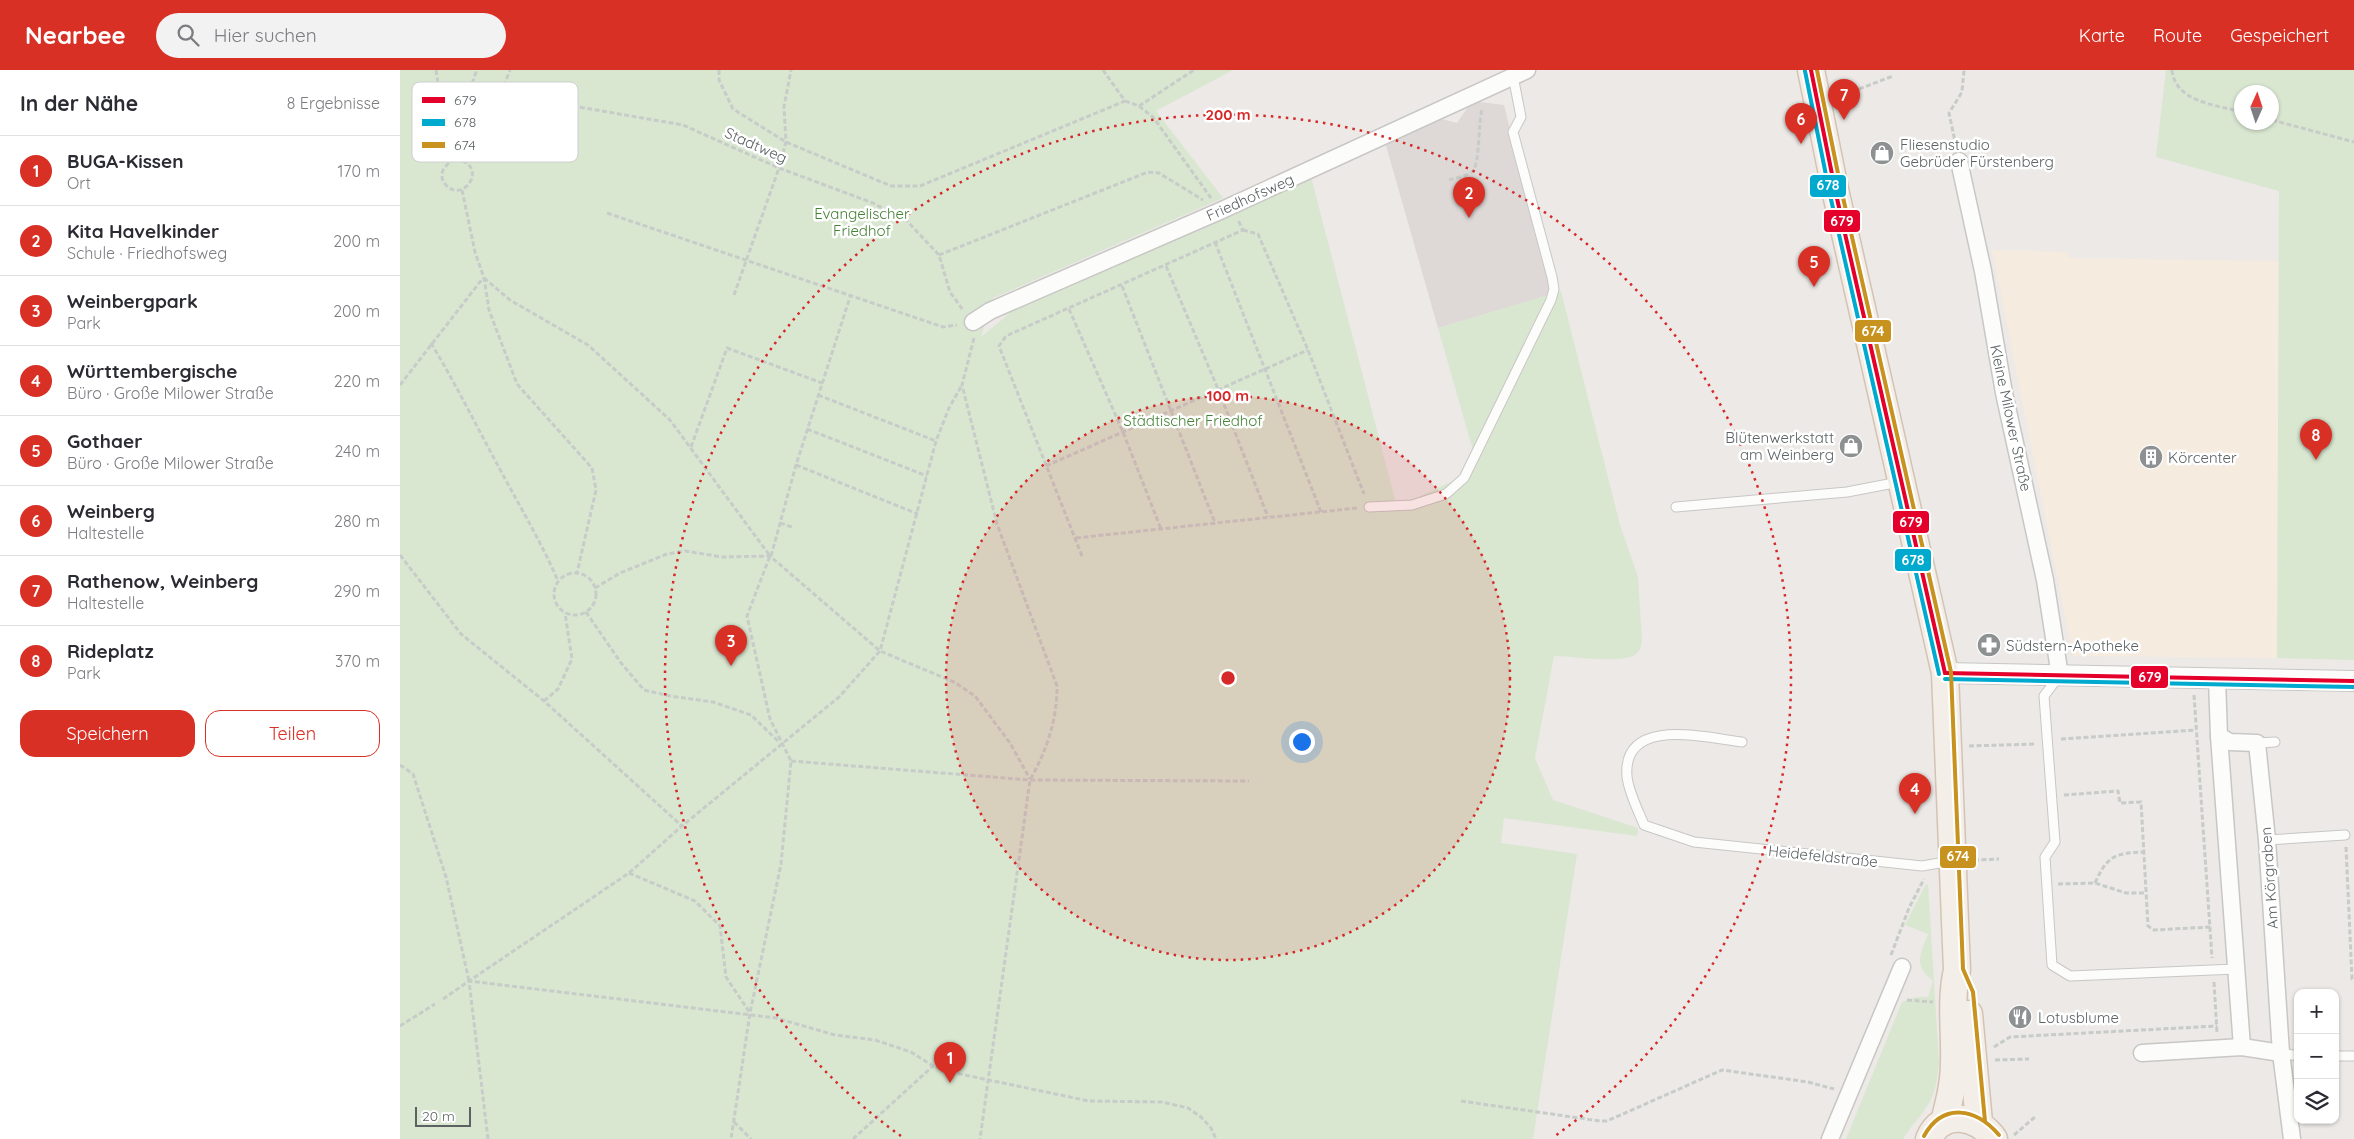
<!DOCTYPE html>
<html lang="de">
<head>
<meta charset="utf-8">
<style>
	:root { --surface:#fff; --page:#f2f2f3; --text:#2b2b33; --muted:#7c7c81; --line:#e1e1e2; --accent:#d93025 }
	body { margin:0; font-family:Quicksand,sans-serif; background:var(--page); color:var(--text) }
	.controls { position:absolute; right:15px; bottom:15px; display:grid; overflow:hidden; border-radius:10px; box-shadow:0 1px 4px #0004 }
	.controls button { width:45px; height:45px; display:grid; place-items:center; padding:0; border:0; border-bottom:1px solid var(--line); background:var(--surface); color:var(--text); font:25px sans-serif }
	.compass { position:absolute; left:1834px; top:15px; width:45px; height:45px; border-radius:50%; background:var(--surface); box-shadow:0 1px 4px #0004; rotate:3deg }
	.scale { position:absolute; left:15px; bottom:12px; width:56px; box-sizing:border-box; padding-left:5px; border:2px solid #5c6264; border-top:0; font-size:14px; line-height:18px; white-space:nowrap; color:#5c6264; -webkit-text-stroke:4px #fff; paint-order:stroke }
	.you { position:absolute; left:901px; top:671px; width:18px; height:18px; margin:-12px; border:4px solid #fff; border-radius:50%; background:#1a73e8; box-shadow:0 0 0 8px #1a73e833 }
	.badge { display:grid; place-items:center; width:32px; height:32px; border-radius:50%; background:var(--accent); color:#fff; font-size:16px; font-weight:700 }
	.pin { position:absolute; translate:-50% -41px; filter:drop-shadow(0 1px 2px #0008) }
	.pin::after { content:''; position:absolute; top:26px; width:18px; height:15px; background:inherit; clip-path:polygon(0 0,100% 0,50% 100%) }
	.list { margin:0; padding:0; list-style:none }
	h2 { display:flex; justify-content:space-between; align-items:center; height:65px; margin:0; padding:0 20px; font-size:21px }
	h2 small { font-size:16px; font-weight:400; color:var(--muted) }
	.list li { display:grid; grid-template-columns:32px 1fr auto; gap:15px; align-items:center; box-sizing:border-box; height:70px; padding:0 20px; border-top:1px solid var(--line) }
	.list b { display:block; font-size:19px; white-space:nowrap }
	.list p { margin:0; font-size:16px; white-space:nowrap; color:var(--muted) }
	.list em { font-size:16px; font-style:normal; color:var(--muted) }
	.actions { display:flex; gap:10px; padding:15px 20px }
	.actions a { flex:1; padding:11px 0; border:1px solid var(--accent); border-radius:15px; text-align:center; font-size:18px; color:var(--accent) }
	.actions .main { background:var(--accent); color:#fff }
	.icon { flex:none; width:28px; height:28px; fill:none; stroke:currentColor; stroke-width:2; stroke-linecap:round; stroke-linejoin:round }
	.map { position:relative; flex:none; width:1954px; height:1069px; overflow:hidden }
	header { display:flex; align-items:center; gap:30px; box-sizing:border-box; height:70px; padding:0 25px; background:var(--accent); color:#fff }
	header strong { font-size:24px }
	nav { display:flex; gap:28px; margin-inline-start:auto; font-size:18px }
	.search { width:350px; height:45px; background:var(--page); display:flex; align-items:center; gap:12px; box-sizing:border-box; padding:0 18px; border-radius:28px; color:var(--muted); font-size:19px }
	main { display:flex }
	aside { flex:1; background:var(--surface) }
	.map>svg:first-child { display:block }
	.commercial { fill:#f5ebdf }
	.education { fill:#ded9d6 }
	.green { fill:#d9e7d1; fill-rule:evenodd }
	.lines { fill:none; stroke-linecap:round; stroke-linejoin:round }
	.service-casing { stroke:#c8c7c6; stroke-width:11 }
	.minor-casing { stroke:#c8c7c6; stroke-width:19 }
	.tertiary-casing { stroke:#c8c7c6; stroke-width:22 }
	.primary-casing { stroke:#d4c3b4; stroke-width:29 }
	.path { stroke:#c8ccc9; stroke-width:3; stroke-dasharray:5 2.5; stroke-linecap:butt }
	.service { stroke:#fcfcfb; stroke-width:9 }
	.minor { stroke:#fcfcfb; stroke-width:16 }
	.tertiary { stroke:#fcfcfb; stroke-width:20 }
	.primary { stroke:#f3eee8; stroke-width:26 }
	.bus-1-casing { stroke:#fff; stroke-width:8 }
	.bus-2-casing { stroke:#fff; stroke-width:8 }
	.bus-3-casing { stroke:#fff; stroke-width:8 }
	.bus-1 { stroke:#e4002b; stroke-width:4 }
	.bus-2 { stroke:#00a9ce; stroke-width:4 }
	.bus-3 { stroke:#c8921e; stroke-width:4 }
	.ring { fill:none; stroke:#d62828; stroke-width:2.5; stroke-dasharray:2.5 5 }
	.labels { text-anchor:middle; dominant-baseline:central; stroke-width:5; stroke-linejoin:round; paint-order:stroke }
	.poi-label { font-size:15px; fill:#5c6264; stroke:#fff; text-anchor:start }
	.street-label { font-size:15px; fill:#5c6264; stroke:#fff }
	.park-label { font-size:15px; fill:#458235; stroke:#fff }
	.key { fill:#fff; stroke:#ced0d0; stroke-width:1 }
	.key-label { font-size:14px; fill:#5c6264 }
	.centre { fill:#d62828; stroke:#fff; stroke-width:2.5 }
	.ring-label { font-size:15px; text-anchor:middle; font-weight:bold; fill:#d62828; stroke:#fff; stroke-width:5; stroke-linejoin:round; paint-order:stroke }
	.line-badge { stroke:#fff; stroke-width:2 }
	.badge-label { font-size:14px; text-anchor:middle; font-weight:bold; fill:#fff }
</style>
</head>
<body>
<header>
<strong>Nearbee</strong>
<div class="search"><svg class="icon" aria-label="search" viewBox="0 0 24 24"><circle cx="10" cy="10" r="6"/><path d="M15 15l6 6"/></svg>Hier suchen</div>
<nav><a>Karte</a><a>Route</a><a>Gespeichert</a></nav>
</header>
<main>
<aside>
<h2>In der Nähe<small>8 Ergebnisse</small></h2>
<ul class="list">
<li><span class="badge">1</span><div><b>BUGA-Kissen</b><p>Ort</p></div><em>170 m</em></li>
<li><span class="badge">2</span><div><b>Kita Havelkinder</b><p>Schule · Friedhofsweg</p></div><em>200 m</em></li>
<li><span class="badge">3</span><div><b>Weinbergpark</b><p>Park</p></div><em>200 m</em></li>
<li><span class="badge">4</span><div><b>Württembergische</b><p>Büro · Große Milower Straße</p></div><em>220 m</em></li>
<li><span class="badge">5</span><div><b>Gothaer</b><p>Büro · Große Milower Straße</p></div><em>240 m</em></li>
<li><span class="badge">6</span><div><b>Weinberg</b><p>Haltestelle</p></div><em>280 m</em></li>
<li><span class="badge">7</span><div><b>Rathenow, Weinberg</b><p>Haltestelle</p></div><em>290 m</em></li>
<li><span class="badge">8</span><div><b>Rideplatz</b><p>Park</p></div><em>370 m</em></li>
</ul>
<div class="actions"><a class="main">Speichern</a><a>Teilen</a></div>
</aside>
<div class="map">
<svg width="1954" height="1069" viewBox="0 0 1954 1069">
	<rect width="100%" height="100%" fill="#ece9e6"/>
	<path class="commercial" d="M1592,180L1668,182V188L1879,191L1877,588L1673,586Z"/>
	<path class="education" d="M1072,31L1104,35L1151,225L1038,258L985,72L1038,48L1057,53Z"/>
	<g class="green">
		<path d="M0,0H833L756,41L823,128L593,228L581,267L616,238L911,107L997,437L1063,406L1074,384L1038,258L1161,221L1220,455L1238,507L1242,571C1241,577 1240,581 1235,585C1220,594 1172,586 1154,586L1135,688L1153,730L1238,758L1237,766L1104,748L1101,773L1177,784L1133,1069H0Z"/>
		<path d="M1766,0H1954V590L1877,588L1879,121L1756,87ZM1842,22H1872V52H1842Z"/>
		<path d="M1526,814L1528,815L1539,993C1537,1006 1537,1019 1530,1031C1523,1045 1511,1055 1503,1069H1446L1502,932L1516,927H1528L1533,911C1513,895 1520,885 1528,864L1505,855Z"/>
	</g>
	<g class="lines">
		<g class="service-casing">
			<g id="service">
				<path d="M969,437L1012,435L1046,424L1064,408L1151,230L1154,219L1152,207L1113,62L1121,47L1113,6"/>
				<path d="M1276,437L1447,422L1499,412"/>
				<path d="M1659,606L1644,626L1655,772L1645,787L1652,895L1670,906L1836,899"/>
				<path d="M1342,672C1307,668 1222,645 1227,707C1229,723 1238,740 1244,755L1294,772L1522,796L1551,791"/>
				<path d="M1857,673L1875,672"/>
				<path d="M1867,770L1945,765"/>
				<path d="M1881,983L1898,986"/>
				<path d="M1935,986H1954"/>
			</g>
		</g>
		<g class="minor-casing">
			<g id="minor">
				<path d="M1559,91L1583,201L1604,323L1645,510L1660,606"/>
				<path d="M573,252L590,241L820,141L1127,0"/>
				<path d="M1817,609L1819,666L1842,977"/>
				<path d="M1819,666L1830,672L1857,673L1867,770L1881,983L1892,1069"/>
				<path d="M1742,983L1842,977L1881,983"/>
				<path d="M1430,1069L1502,897"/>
			</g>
		</g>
		<g class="tertiary-casing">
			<path id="tertiary" d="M1545,603L1954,611"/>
		</g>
		<g class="primary-casing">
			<g id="primary">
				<path d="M1411,0L1436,124L1545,603L1557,900C1550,931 1555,961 1554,992C1554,1013 1549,1032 1544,1052"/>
				<path d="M1569,944L1579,1052"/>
				<path d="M1529,1069C1541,1038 1579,1046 1594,1069"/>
			</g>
		</g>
		<g class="path">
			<path d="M36,0L47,73L55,89"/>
			<path d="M319,0V10L333,39L386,72L491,116H520L725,31L703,0"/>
			<path d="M1772,0C1775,32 1816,35 1842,42"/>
			<path d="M69,18L283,55L379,98L473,133L507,151L539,185L550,222L563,240"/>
			<path d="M101,23L110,0"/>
			<path d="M1438,27L1493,6"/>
			<path d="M725,31L739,36L753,47L811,128"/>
			<path d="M739,36L794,0"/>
			<path d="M1872,50L1954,72"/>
			<path d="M1556,76L1549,43L1562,22L1564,0"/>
			<path d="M55,89C91,94 63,136 45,114C37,103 46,94 55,89C65,59 65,29 77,0"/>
			<path d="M1049,110C1055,108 1066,106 1072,102C1080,96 1078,53 1082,40"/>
			<path d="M62,120L75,182L84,208L89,240L117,314L192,398L196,420L177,503"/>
			<path d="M207,143L543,257L557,255"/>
			<path d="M843,160L858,164L908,280L964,424"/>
			<path d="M815,172L921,442"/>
			<path d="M539,185L748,102L759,103L803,130"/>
			<path d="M766,196L818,319L868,447"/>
			<path d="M84,208L110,230L188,275L270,350L370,486L347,546L370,649L391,691L381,794L350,943L331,1069"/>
			<path d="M722,216L815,453"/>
			<path d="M334,225L379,98L386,72L384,37L391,0"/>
			<path d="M669,239L723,362L761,459"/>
			<path d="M574,268L562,315L597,454L657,616C657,650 647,680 630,710L580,1069"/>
			<path d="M31,273C57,316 79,361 103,405C122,440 142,474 158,511"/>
			<path d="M0,315L83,208"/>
			<path d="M418,325L536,371"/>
			<path d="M407,359L527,406"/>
			<path d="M291,377L327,278L422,313"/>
			<path d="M396,395L518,444"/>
			<path d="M646,396L908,280"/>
			<path d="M380,453L392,457"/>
			<path d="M676,468L957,438"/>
			<path d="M0,485L61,564L144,631L282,756"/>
			<path d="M371,486L396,395L450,227"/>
			<path d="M682,486L599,276L606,266L843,160L838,150"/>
			<circle cx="175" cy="524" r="21"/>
			<path d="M195,518L220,503L267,484L285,481L322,487L370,486L480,581L554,612L575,626L610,673L630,709"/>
			<path d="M186,542L221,593L244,620L270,626L313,632L351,645L379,672"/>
			<path d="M1794,625L1812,888"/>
			<path d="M144,631L158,619L172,589L165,543"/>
			<path d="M1661,669L1796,660"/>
			<path d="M1569,676L1635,674"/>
			<path d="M391,691L630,710L849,711"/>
			<path d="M0,695L13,704L46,807L69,911"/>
			<path d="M1664,725L1718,721L1720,733L1741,732L1748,856L1754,860L1810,857"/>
			<path d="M1946,777L1952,909L1954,910"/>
			<path d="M1574,790L1599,789"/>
			<path d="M229,803L295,831L320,856L326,907L350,943"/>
			<path d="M1695,813C1707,786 1715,783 1744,782"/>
			<path d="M1658,814L1695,813L1726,823H1746"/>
			<path d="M1491,885L1509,838L1524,809"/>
			<path d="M1814,912L1817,963"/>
			<path d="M43,929L69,911L376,948L435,965L475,970L511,982L533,996L560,1004L689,1031L762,1032L788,1038L801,1047L811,1058L816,1069"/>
			<path d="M1507,930L1533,932"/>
			<path d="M0,956L35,934"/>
			<path d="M1594,977L1610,967L1817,956"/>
			<path d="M1595,990L1629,989"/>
			<path d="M1061,1031L1200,1051H1207L1322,1000L1408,1012L1434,1019"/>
			<path d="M334,1052L351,1069"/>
			<path d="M1614,1065L1636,1046"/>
			<path d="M88,1069L69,911L229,803L282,756L439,627L480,581L536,371L549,338L562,315"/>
			<path d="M453,1069L533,996"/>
		</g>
		<use href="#service" class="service"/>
		<use href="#minor" class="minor"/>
		<use href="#tertiary" class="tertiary"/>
		<use href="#primary" class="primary"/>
		<g class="bus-1-casing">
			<g id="bus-1">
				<path d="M1411,0L1436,124L1545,603"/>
				<path d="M1545,603L1954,611"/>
			</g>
		</g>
		<g class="bus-2-casing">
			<g id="bus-2">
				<path d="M1405,1L1430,125L1539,604"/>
				<path d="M1545,609L1954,617"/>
			</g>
		</g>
		<g class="bus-3-casing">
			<g id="bus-3">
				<path d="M1417,0L1442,123L1551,602L1563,899L1573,922L1585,1051"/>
				<path d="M1524,1066C1543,1032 1576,1038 1599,1065"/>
			</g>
		</g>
		<use href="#bus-1" class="bus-1"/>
		<use href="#bus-2" class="bus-2"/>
		<use href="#bus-3" class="bus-3"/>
	</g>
	<circle cx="828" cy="608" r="282" fill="#d62828" fill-opacity=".12"/>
	<g class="ring">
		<circle cx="828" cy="608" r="282"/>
		<path d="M501 1066A563 563 0 1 1 1155 1066"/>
	</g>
	<defs>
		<g id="shop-disc" transform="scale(1.25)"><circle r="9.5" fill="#8e9192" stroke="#fff"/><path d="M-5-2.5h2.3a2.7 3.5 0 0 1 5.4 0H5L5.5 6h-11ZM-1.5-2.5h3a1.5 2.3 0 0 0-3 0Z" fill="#fff"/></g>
		<g id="building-disc" transform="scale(1.25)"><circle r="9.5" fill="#8e9192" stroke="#fff"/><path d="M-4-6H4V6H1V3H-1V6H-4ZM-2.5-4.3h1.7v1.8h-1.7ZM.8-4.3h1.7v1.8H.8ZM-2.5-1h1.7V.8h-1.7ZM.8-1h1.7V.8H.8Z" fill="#fff"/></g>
		<g id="pharmacy-disc" transform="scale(1.25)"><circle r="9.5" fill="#8e9192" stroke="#fff"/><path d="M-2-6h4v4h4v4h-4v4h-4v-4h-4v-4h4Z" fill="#fff"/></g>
		<g id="restaurant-disc" transform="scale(1.25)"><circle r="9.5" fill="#8e9192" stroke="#fff"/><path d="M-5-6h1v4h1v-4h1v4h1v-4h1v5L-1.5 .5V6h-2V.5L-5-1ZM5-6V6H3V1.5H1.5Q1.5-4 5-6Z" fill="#fff"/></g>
	</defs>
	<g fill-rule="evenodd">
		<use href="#shop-disc" x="1482" y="83"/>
		<use href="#shop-disc" x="1451" y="376"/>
		<use href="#building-disc" x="1751" y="387"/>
		<use href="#pharmacy-disc" x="1589" y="575"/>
		<use href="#restaurant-disc" x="1620" y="947"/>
	</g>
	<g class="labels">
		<g class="poi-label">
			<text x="1500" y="74">Fliesenstudio<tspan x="1500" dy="17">Gebrüder Fürstenberg</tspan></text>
			<text x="1434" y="367" text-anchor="end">Blütenwerkstatt<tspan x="1434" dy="17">am Weinberg</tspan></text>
			<text x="1768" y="387">Körcenter</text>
			<text x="1606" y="575">Südstern-Apotheke</text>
			<text x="1638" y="947">Lotusblume</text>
		</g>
		<g class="street-label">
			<text transform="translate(356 75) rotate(24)">Stadtweg</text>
			<text transform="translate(850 127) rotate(-24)">Friedhofsweg</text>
			<text transform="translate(1611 348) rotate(78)">Kleine Milower Straße</text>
			<text transform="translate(1423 786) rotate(6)">Heidefeldstraße</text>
			<text transform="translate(1869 808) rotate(-94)">Am Körgraben</text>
		</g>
		<g class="park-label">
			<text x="462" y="143">Evangelischer<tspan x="462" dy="17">Friedhof</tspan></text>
			<text x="793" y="350">Städtischer Friedhof</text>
		</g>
	</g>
	<rect x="12" y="12" width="166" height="80" rx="8" class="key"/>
	<rect x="22" y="27" width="23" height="6" fill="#e4002b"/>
	<rect x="22" y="49" width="23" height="7" fill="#00a9ce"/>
	<rect x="22" y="72" width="23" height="6" fill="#c8921e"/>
	<g class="key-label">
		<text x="54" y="35">679</text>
		<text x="54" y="57">678</text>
		<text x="54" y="80">674</text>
	</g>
	<circle cx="828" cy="608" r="8" class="centre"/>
	<g class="ring-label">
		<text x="828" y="50">200 m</text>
		<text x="828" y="331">100 m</text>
	</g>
	<g class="line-badge">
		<rect x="1409" y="104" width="38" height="24" rx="5" fill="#00a9ce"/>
		<rect x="1423" y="139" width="38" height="24" rx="5" fill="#e4002b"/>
		<rect x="1454" y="249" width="38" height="24" rx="5" fill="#c8921e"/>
		<rect x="1492" y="440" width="38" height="24" rx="5" fill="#e4002b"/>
		<rect x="1494" y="478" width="38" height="24" rx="5" fill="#00a9ce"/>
		<rect x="1730" y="595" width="39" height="24" rx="5" fill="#e4002b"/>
		<rect x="1539" y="775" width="38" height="24" rx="5" fill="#c8921e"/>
	</g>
	<g class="badge-label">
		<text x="1428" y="120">678</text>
		<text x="1442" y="156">679</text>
		<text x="1473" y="266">674</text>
		<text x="1511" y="457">679</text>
		<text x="1513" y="495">678</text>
		<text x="1750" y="612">679</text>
		<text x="1558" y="791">674</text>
	</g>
</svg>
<div class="controls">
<button>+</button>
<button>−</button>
<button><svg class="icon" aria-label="layers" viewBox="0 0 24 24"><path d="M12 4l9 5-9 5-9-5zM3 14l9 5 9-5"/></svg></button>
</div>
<svg class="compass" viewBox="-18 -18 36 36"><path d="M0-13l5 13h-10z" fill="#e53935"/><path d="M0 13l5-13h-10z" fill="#7c7c81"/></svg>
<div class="scale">20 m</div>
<div class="you"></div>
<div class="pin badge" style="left:550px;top:1013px">1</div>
<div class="pin badge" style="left:1069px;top:148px">2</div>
<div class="pin badge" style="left:331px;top:596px">3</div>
<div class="pin badge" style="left:1515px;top:744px">4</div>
<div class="pin badge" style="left:1414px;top:217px">5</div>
<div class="pin badge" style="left:1401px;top:74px">6</div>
<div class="pin badge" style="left:1444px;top:50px">7</div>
<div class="pin badge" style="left:1916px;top:390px">8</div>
</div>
</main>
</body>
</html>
